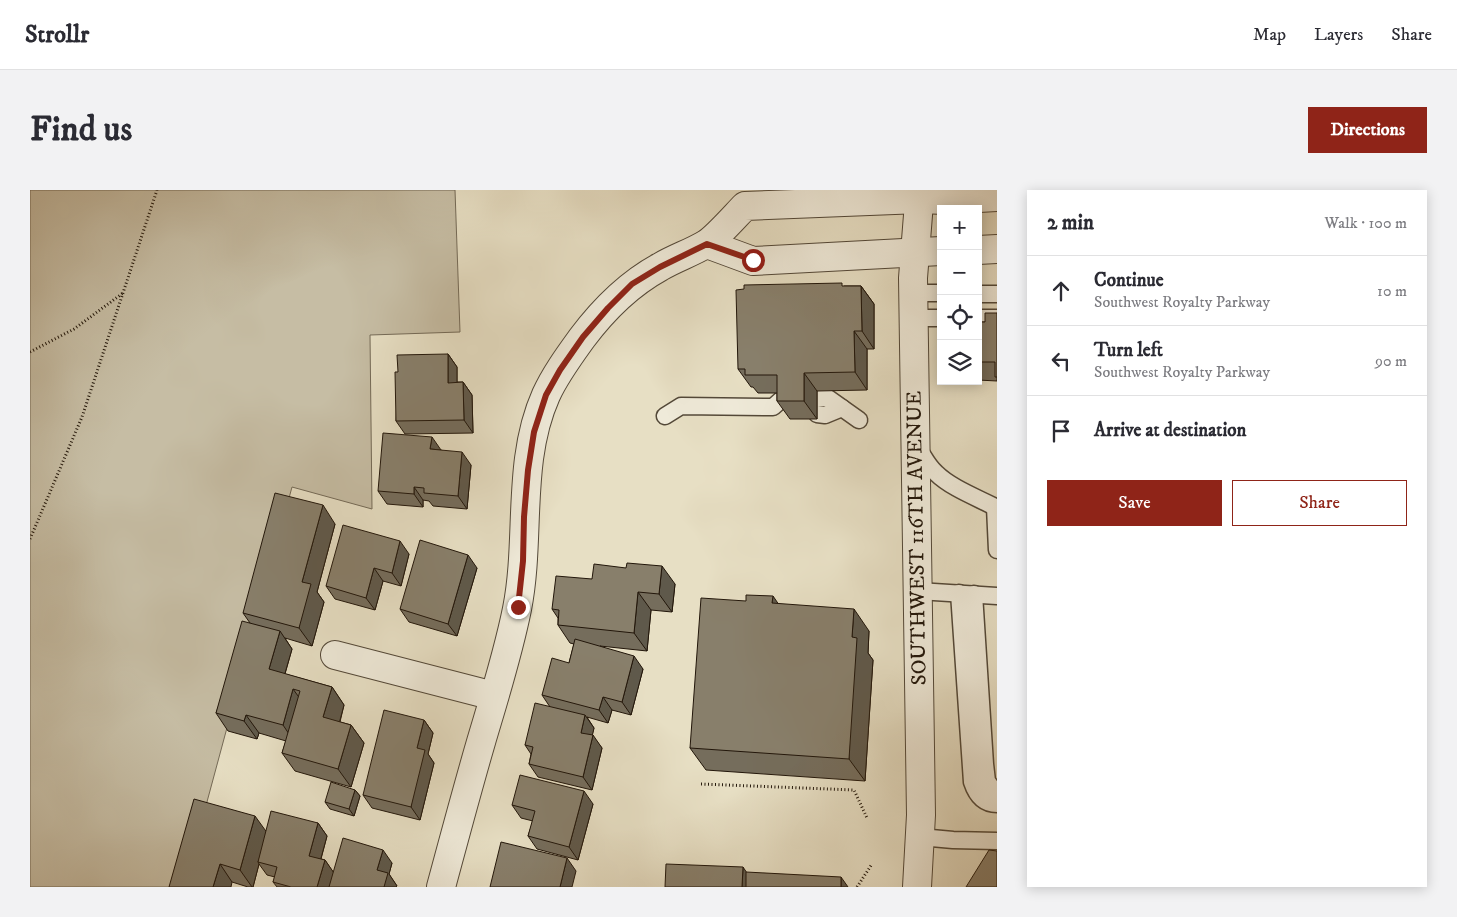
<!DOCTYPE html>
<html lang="en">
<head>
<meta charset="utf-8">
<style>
	:root { --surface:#fff; --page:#f2f2f3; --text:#2b2b33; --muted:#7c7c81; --line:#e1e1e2; --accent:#8f2418 }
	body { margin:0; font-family:"IM FELL DW Pica",serif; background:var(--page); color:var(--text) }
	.controls { position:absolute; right:15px; top:15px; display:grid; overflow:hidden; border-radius:0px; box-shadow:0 2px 12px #0003 }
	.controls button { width:45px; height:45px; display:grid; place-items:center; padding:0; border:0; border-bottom:1px solid var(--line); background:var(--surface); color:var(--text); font:25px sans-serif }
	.stop { position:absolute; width:15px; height:15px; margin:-11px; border:4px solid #8f2418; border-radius:50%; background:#fff }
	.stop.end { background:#8f2418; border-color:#fff; box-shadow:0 1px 5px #0008 }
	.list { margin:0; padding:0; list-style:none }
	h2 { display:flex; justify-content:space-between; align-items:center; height:65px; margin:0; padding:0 20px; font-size:21px }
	h2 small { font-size:16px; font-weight:400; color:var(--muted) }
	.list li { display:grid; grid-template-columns:32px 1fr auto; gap:15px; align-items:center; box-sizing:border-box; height:70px; padding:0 20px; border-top:1px solid var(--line) }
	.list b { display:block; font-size:19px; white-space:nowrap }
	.list p { margin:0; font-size:16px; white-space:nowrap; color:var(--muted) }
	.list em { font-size:16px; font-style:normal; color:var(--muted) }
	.actions { display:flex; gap:10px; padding:15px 20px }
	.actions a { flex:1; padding:11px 0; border:1px solid var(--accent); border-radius:0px; text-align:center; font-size:18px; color:var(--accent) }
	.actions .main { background:var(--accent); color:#fff }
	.icon { flex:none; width:28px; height:28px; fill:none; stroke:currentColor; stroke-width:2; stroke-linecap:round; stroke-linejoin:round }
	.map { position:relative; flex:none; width:967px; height:697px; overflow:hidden; border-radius:0px }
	header { display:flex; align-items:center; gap:30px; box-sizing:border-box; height:70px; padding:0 25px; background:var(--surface); border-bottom:1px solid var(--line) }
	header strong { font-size:24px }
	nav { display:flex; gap:28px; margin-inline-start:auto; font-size:18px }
	.intro { display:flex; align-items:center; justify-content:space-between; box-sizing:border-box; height:120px; padding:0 30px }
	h1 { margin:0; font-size:35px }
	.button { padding:12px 22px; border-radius:0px; background:var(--accent); color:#fff; font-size:18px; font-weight:700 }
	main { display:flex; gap:30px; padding:0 30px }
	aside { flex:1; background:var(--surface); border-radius:0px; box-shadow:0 2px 12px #0003 }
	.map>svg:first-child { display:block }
	.green { fill:#c6bda4; stroke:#746a57 }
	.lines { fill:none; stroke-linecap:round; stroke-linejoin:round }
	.service-casing { stroke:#534838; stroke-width:19 }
	.minor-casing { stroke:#534838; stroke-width:30 }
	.tertiary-casing { stroke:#534838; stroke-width:30 }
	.path { stroke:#22160a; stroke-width:3; stroke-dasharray:1 2.5; stroke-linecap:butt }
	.service { stroke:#efead9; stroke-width:16 }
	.minor { stroke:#efead9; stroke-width:28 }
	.tertiary { stroke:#efead9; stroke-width:28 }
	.wall { fill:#756d5c; stroke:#22160a }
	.shaded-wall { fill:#5f594b; stroke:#22160a }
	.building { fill:#887f6b; stroke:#22160a }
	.route { stroke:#8f2418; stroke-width:6 }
	.labels { text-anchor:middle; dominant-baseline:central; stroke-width:4.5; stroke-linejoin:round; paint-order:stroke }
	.street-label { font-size:21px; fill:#22160a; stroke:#efead9 }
</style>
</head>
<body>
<header>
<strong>Strollr</strong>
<nav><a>Map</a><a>Layers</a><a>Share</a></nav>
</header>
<div class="intro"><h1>Find us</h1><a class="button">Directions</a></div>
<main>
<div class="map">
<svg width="967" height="697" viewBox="0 0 967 697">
	<rect width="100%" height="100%" fill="#e7dfc4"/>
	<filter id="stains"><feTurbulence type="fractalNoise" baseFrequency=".004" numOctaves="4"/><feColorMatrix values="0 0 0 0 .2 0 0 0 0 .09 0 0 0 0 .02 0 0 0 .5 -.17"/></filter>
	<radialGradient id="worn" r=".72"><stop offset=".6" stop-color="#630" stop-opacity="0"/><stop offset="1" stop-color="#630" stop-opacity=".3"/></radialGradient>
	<path class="green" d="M0,0H425L430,142L340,145L342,319L262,297L154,697H0Z"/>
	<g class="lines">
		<g class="service-casing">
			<g id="service">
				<path d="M883,103H911"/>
				<path d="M948,104H967"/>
				<path d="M884,128H911"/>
				<path d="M948,128H967"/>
				<path d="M787,208H798L829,230"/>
				<path d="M787,224L795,225L812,218"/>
				<path d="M635,226L651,216L743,217L752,209H760"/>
				<path d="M888,258C894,267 898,276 906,283C921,298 948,308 967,318"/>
				<path d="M965,317L967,360"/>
				<path d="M888,401L967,406"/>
				<path d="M929,403L942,592C946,604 953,614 967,614"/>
				<path d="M944,404L955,574L957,591L967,605"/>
				<path d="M890,647L923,650L967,651"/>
			</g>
		</g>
		<g class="minor-casing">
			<g id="minor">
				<path d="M677,54L723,71L911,61"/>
				<path d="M948,60L967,59"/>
				<path d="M305,465L464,506"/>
				<path d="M411,697C424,649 437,600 451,552C464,508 478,464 487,419C501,349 486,272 516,205C525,185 539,166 552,148C573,120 599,94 630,77C645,68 661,63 676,54C686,48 706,25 715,16L890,9"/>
				<path d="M887,697L891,625L883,88L890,0"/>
			</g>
		</g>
		<g class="tertiary-casing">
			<path id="tertiary" d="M890,9L914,10L967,7"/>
		</g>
		<g class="path">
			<path d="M0,162L44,139L93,103"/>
			<path d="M0,349L52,227L127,0"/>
			<path d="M671,594L824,600L837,628"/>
			<path d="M827,697L842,674"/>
		</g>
		<use href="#service" class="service"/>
		<use href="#minor" class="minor"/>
		<use href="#tertiary" class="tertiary"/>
	</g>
	<g class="wall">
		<path d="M814,96H831L844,114V159H837V200L787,201V229H760L747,211V203H728L723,197H721L708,179Z"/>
		<path d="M967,123V191L948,190V132H955Z"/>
		<path d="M418,164L427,177V192H433L442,205L443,243L375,244L366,231L368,182Z"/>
		<path d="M411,260L441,275L437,319L403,316L399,311L393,310V317L357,314L348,301Z"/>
		<path d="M305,334L287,402L294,412L282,456L255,448L262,459L255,484L302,497L314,515L310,532L321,535L334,553L321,597L265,581L252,563L256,551L229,543L227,549L198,541L186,523L220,433L213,423Z"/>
		<path d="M379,364L371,396L353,391L345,420L305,409L296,396Z"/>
		<path d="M447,378L427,446L379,432L370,419Z"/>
		<path d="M562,389L645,394L642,422L621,420L617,461L570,456L613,479L601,525L582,520L578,533L557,527L564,538L562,545L572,558L562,600L508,587L499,574L501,564L495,555L520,517L512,505L539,473L544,454L540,453L528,435V428L522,419Z"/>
		<path d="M748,414L839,441L838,463L843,470L835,591L676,580L660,558Z"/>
		<path d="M394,530L403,543L398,564L404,573L390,630L342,618L333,605Z"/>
		<path d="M325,600L330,606L324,626L300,619L295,612Z"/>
		<path d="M563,614L548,670L507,659L498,646L503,631L491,628L482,615Z"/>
		<path d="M288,633L297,646L291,669L295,670L303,682L362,673L359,684L367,696L366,697H247L243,692L245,687L237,685L229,674L223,697H218L202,692L139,697L236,641Z"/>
	</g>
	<g class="shaded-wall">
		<path d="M831,96L844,114V159L832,141Z"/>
		<path d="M824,141L837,159V200L825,182Z"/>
		<path d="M418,164L427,177V205L418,193Z"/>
		<path d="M774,183L787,201V229L774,211Z"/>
		<path d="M433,192L442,205L443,243L434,230Z"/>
		<path d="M402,247L411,260L400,259Z"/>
		<path d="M432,262L441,275L437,319L428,306Z"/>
		<path d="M384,297L393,310V317L384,304Z"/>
		<path d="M293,315L305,334L287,402L294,412L282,456L269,438L272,392Z"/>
		<path d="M370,351L379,364L371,396L362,383Z"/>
		<path d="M438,365L447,378L427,446L418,434Z"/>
		<path d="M632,376L645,394L642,422L629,404Z"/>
		<path d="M344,378L353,391L345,420L336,408Z"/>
		<path d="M608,402L621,420L617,461L604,443Z"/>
		<path d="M743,406L758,428L742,413Z"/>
		<path d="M824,419L839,441L838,463L843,470L835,591L819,569L822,447Z"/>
		<path d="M250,441L262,459L251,497L239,479Z"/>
		<path d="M604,466L613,479L601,525L592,512Z"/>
		<path d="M302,497L314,515L306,545L293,527Z"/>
		<path d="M263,499L276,517L265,553L253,535Z"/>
		<path d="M573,507L582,520L578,533L569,520Z"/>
		<path d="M216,525L229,543L227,549L214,531Z"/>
		<path d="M555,525L564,538L560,556L551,543Z"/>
		<path d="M394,530L403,543L398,564L404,573L390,630L381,617L387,558Z"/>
		<path d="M321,535L334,553L321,597L308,579Z"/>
		<path d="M563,545L572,558L562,600L553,587Z"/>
		<path d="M325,600L330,606L324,626L319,619Z"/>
		<path d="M554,601L563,614L548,670L539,657Z"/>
		<path d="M225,626L238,644L228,672L229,674L223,697H222L210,680Z"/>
		<path d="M288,633L297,646L288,679L279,666Z"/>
		<path d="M353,660L362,673L359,684L367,696L366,697H354L347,680Z"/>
		<path d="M537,668L546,681L542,697H530Z"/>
		<path d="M295,670L304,683L300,697H287Z"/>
		<path d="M190,674L202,692L201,697H183Z"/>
		<path d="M713,677L725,695V697H712Z"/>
		<path d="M811,687L818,697H811Z"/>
	</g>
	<g class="building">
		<path d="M812,93V96H831L832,141H824L825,182L774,183V211H747V185H715V179H708L706,100L714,99V95Z"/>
		<path d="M955,123H967V187H965V172H948V132H955Z"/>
		<path d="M418,164V193L433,192L434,230L366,231L365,182H368L367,165Z"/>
		<path d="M353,243L402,247L400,259L432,262L428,306L394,303V298L384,297V304L348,301Z"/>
		<path d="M245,303L293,315L272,392L281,394L269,438L213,423Z"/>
		<path d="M313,335L370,351L362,383L344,378L336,408L296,396Z"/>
		<path d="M390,350L438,365L418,434L370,419Z"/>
		<path d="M597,373L632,376L629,404L608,402L604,443L528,435L529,420L522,419L526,386L562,389L564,374L596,378Z"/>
		<path d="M716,405L743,406L742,413L824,419L822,447L827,448L819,569L660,558L671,408L716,411Z"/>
		<path d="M212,431L250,441L239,479L302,497L293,527L321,535L308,579L252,563L270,501L263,499L253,535L216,525L214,531L186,523Z"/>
		<path d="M545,449L604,466L592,512L573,507L569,520L512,505L522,468L539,473Z"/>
		<path d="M505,513L555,525L551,543L563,545L553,587L499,574L503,557L495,555Z"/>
		<path d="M354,520L394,530L387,558L395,560L381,617L333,605Z"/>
		<path d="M490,585L554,601L539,657L498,646L505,621L482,615Z"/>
		<path d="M301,592L325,600L319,619L295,612Z"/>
		<path d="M164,609L225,626L210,680L190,674L183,697H139Z"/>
		<path d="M241,621L288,633L279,666L295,670L287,697H261L243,692L247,677L228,672Z"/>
		<path d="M313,648L353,660L347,680L358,683L354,697H299Z"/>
		<path d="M471,652L537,668L530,697H460Z"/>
		<path d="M959,660L967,661V697H936Z"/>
		<path d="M636,674L713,677L712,697H635Z"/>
		<path d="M716,682L811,687V697H716Z"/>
	</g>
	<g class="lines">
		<path class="route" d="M488,417L493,371L494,327L498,280L504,242L516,205L530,180L553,147L578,118L602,94L630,77L677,54L723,70"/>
	</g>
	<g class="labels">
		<g class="street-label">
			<text transform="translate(887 348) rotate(-91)">SOUTHWEST 116TH AVENUE</text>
		</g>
	</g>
	<rect width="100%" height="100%" filter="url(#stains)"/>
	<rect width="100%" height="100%" fill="url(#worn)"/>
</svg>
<div class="controls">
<button>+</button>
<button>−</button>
<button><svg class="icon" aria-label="locate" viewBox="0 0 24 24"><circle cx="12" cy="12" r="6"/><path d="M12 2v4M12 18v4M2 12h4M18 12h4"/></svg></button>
<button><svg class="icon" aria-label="layers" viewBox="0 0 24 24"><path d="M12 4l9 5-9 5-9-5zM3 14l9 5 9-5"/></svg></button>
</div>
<div class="stop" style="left:723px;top:70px"></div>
<div class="stop end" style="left:488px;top:417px"></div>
</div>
<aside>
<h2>2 min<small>Walk · 100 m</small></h2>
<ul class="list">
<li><svg class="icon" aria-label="ahead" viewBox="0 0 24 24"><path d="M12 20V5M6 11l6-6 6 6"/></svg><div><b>Continue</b><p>Southwest Royalty Parkway</p></div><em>10 m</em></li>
<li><svg class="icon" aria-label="left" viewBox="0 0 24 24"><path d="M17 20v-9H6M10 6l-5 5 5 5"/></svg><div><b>Turn left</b><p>Southwest Royalty Parkway</p></div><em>90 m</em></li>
<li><svg class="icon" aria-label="arrive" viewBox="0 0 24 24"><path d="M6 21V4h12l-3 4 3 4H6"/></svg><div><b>Arrive at destination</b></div></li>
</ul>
<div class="actions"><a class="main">Save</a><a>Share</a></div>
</aside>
</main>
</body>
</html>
